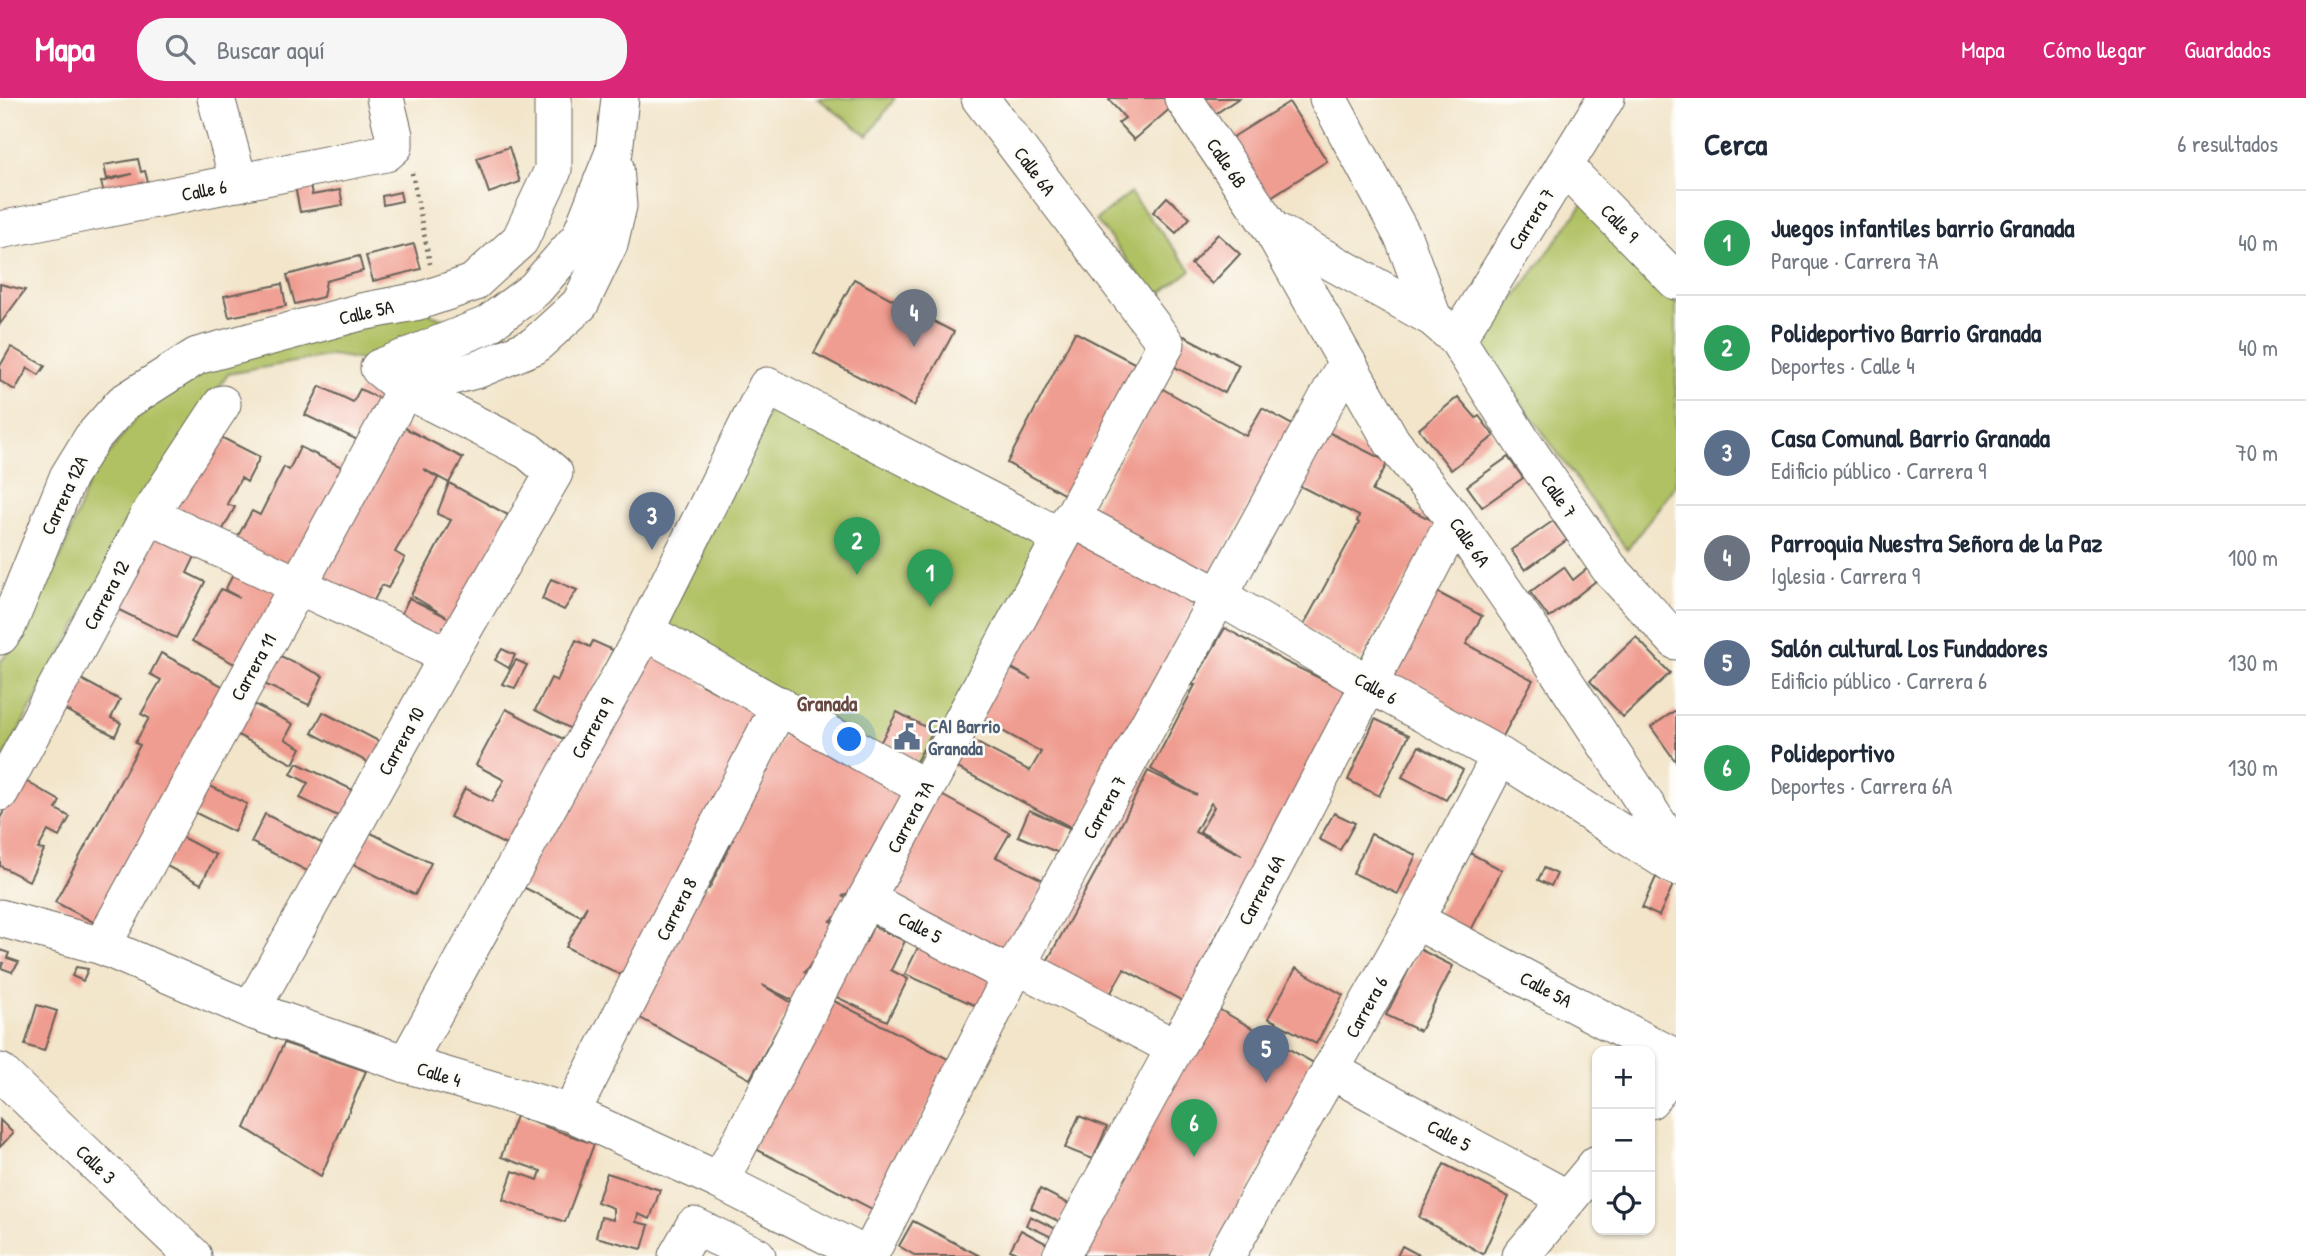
<!DOCTYPE html>
<html lang="es">
<head>
<meta charset="utf-8">
<style>
	:root { --surface:#fff; --page:#f6f6f7; --text:#1f2937; --muted:#747a83; --line:#e0e1e3; --accent:#db2777 }
	body { margin:0; font-family:"Patrick Hand",sans-serif; background:var(--page); color:var(--text) }
	.controls { position:absolute; right:21px; bottom:21px; display:grid; overflow:hidden; border-radius:14px; box-shadow:0 2px 5px #0004 }
	.controls button { width:63px; height:63px; display:grid; place-items:center; padding:0; border:0; border-bottom:2px solid var(--line); background:var(--surface); color:var(--text); font:35px sans-serif }
	.you { position:absolute; left:850px; top:642px; width:24px; height:24px; margin:-18px; border:5px solid #fff; border-radius:50%; background:#1a73e8; box-shadow:0 0 0 10px #1a73e833 }
	.badge { display:grid; place-items:center; width:46px; height:46px; border-radius:50%; background:var(--accent); color:#fff; font-size:23px; font-weight:700 }
	.pin { position:absolute; translate:-50% -58px; filter:drop-shadow(0 2px 4px #0008) }
	.pin::after { content:''; position:absolute; top:37px; width:24px; height:21px; background:inherit; clip-path:polygon(0 0,100% 0,50% 100%) }
	.list { margin:0; padding:0; list-style:none }
	h2 { display:flex; justify-content:space-between; align-items:center; height:91px; margin:0; padding:0 28px; font-size:30px }
	h2 small { font-size:23px; font-weight:400; color:var(--muted) }
	.list li { display:grid; grid-template-columns:46px 1fr auto; gap:21px; align-items:center; box-sizing:border-box; height:105px; padding:0 28px; border-top:2px solid var(--line) }
	.list b { display:block; font-size:26px; white-space:nowrap }
	.list p { margin:0; font-size:23px; white-space:nowrap; color:var(--muted) }
	.list em { font-size:23px; font-style:normal; color:var(--muted) }
	.icon { flex:none; width:38px; height:38px; fill:none; stroke:currentColor; stroke-width:2; stroke-linecap:round; stroke-linejoin:round }
	.map { position:relative; flex:none; width:1676px; height:1158px; overflow:hidden }
	header { display:flex; align-items:center; gap:42px; box-sizing:border-box; height:98px; padding:0 35px; background:var(--accent); color:#fff }
	header strong { font-size:33px }
	nav { display:flex; gap:38px; margin-inline-start:auto; font-size:24px }
	.search { width:490px; height:63px; background:var(--page); display:flex; align-items:center; gap:18px; box-sizing:border-box; padding:0 24px; border-radius:28px; color:var(--muted); font-size:26px }
	main { display:flex }
	aside { flex:1; background:var(--surface) }
	.map>svg:first-child { display:block }
	.green { fill:#b0c164; stroke:#666e40; stroke-width:2 }
	.building { fill:#f09d91; fill-rule:evenodd }
	.lines { fill:none; stroke-linecap:round; stroke-linejoin:round }
	.minor-casing { stroke:#676259; stroke-width:39 }
	.path { stroke:#676259; stroke-width:4.5; stroke-dasharray:2 5; stroke-linecap:butt }
	.minor { stroke:#fff; stroke-width:37 }
	.labels { text-anchor:middle; dominant-baseline:central; stroke-width:5; stroke-linejoin:round; paint-order:stroke }
	.street-label { font-size:19px; fill:#1c1c1c; stroke:#fdfcf7 }
	.service-label { font-size:19px; font-weight:bold; fill:#4e5e75; stroke:#fdfcf7; text-anchor:start }
	.neighbourhood-label { font-size:21px; font-weight:bold; fill:#664945; stroke:#fdfcf7 }
</style>
</head>
<body>
<header>
<strong>Mapa</strong>
<div class="search"><svg class="icon" aria-label="search" viewBox="0 0 24 24"><circle cx="10" cy="10" r="6"/><path d="M15 15l6 6"/></svg>Buscar aquí</div>
<nav><a>Mapa</a><a>Cómo llegar</a><a>Guardados</a></nav>
</header>
<main>
<div class="map">
<svg width="1676" height="1158" viewBox="0 0 1676 1158">
	<rect width="100%" height="100%" fill="#fdfcf7"/>
	<filter id="ink" filterUnits="userSpaceOnUse"><feTurbulence type="fractalNoise" baseFrequency=".0143" numOctaves="2"/><feDisplacementMap in="SourceGraphic" scale="14" xChannelSelector="R" yChannelSelector="G"/><feConvolveMatrix kernelMatrix="1 2 1 2 8 2 1 2 1" color-interpolation-filters="sRGB"/></filter>
	<filter id="wash" filterUnits="userSpaceOnUse"><feTurbulence type="fractalNoise" baseFrequency=".00686" numOctaves="4" result="noise"/><feDisplacementMap in="SourceGraphic" scale="28" xChannelSelector="R" yChannelSelector="G"/><feGaussianBlur stdDeviation="1.57" result="paint"/><feColorMatrix in="noise" values="0 0 0 0 0 0 0 0 0 0 0 0 0 0 0 0 0 1.4 0 .05"/><feComposite in="paint" operator="in"/></filter>
	<g filter="url(#wash)">
		<rect width="100%" height="100%" fill="#f2e5ca"/>
		<g class="green">
			<path d="M817,0H895L868,38Z"/>
			<path d="M1130,95L1191,172L1156,199L1096,122Z"/>
			<path d="M1584,105L1676,204V386L1627,452L1480,247Z"/>
			<path d="M420,213L474,229L376,264L332,257L228,276L160,378L0,666V564L22,538L63,454L89,383L141,313L199,272Z"/>
			<path d="M783,284L1051,425L922,674L664,529Z"/>
		</g>
		<g id="blocks">
			<g class="building">
				<path d="M1111,0H1166L1173,8L1134,42L1118,25L1125,20L1109,2Z"/>
				<path d="M1196,0H1239L1209,20Z"/>
				<path d="M1289,4L1327,63L1263,104L1225,44Z"/>
				<path d="M509,49L520,84L489,95L477,60Z"/>
				<path d="M138,61L141,74L145,73L149,88L105,99L101,84L132,76L107,81L104,67Z"/>
				<path d="M310,86L312,97L340,92L343,107L300,114L295,88Z"/>
				<path d="M400,94L402,103L383,107L382,98Z"/>
				<path d="M1167,99L1190,120L1176,135L1153,114Z"/>
				<path d="M1218,136L1240,156L1212,186L1191,166Z"/>
				<path d="M414,146L421,171L373,183L366,158Z"/>
				<path d="M359,158L363,173L326,183L323,199L295,206L287,177Z"/>
				<path d="M854,181L954,234L914,308L814,255Z"/>
				<path d="M0,186L25,192L0,226Z"/>
				<path d="M282,186L286,208L229,219L224,198Z"/>
				<path d="M1075,234L1136,266L1065,397L1007,365Z"/>
				<path d="M1184,238L1239,267L1225,295L1169,266Z"/>
				<path d="M11,249L45,268L39,277L28,270L15,292L0,283V268Z"/>
				<path d="M320,288L353,304L360,291L389,305L368,347L305,317Z"/>
				<path d="M1161,290L1246,338L1262,310L1292,327L1209,480L1090,416Z"/>
				<path d="M1458,299L1476,320L1479,318L1494,338L1451,372L1419,331Z"/>
				<path d="M403,329L463,360L449,385L423,371L438,380L395,454L405,460L388,490L382,487L370,510L321,484Z"/>
				<path d="M209,333L260,359L247,384L241,380L227,406L235,409L222,433L171,407Z"/>
				<path d="M1326,333L1388,364L1372,393L1438,425L1361,561L1303,528L1359,425L1357,423L1359,418L1300,388Z"/>
				<path d="M300,349L346,371L291,474L235,443L252,413L260,417L284,369L289,372Z"/>
				<path d="M1508,359L1523,380L1482,409L1467,388Z"/>
				<path d="M449,385L508,417L443,548L397,525L409,500L447,519L411,497L451,422L437,416Z"/>
				<path d="M1553,423L1567,442L1525,472L1511,452Z"/>
				<path d="M157,425L201,446L187,475L205,484L176,540L115,510Z"/>
				<path d="M1075,436L1198,500L1078,733L950,666L964,638L1030,673L1041,654L973,617L1002,566L1031,581L1000,563Z"/>
				<path d="M239,465L283,488L238,568L192,543L221,491L240,500L225,492Z"/>
				<path d="M1564,469L1573,482L1588,470L1597,482L1549,520L1530,494Z"/>
				<path d="M551,481L577,492L564,512L542,501Z"/>
				<path d="M1435,493L1482,518L1466,546L1533,582L1501,642L1387,581Z"/>
				<path d="M1225,530L1286,564L1351,595L1211,847L1218,850L1188,906L1124,871L1108,900L1045,867L1119,731L1148,673L1197,697L1151,671L1195,587H1192ZM1211,705L1214,709L1200,734L1242,757L1195,734Z"/>
				<path d="M1636,539L1670,575L1623,619L1590,583Z"/>
				<path d="M576,542L590,549L593,543L613,552L573,632L535,612L551,580L557,583Z"/>
				<path d="M502,551L515,557L509,570L495,562Z"/>
				<path d="M646,554L704,584L702,587L763,618L625,879L566,849L587,808L581,818L521,788Z"/>
				<path d="M161,555L226,590L99,827L55,804L140,647L135,645L149,620L141,616L161,582L150,576Z"/>
				<path d="M274,555L323,578L309,607L260,584Z"/>
				<path d="M516,562L527,567L515,590L502,586Z"/>
				<path d="M77,579L120,602L111,620L121,625L115,638L60,609Z"/>
				<path d="M250,604L293,626L285,641L301,650L293,666L234,635Z"/>
				<path d="M506,611L569,644L512,750L450,719L465,690L492,704L504,682L476,667Z"/>
				<path d="M1676,612V664L1651,629Z"/>
				<path d="M323,614L384,646L373,667L312,635Z"/>
				<path d="M897,614L933,633L916,664L880,645Z"/>
				<path d="M1375,621L1409,637L1379,698L1348,682Z"/>
				<path d="M786,633L903,695L858,789L843,798L851,801L845,812L830,823L837,826L816,863L804,874L808,877L794,903L762,887L792,905L750,981L635,917L701,787L709,791L733,742L727,739Z"/>
				<path d="M1419,648L1463,672L1446,702L1402,679Z"/>
				<path d="M297,665L357,694L344,721L300,700L308,685L291,676Z"/>
				<path d="M22,681L60,703L56,711L70,719L59,739L48,733L38,751L44,752L29,783L0,768V720Z"/>
				<path d="M204,685L247,706L234,734L190,712Z"/>
				<path d="M936,694L1010,735L996,759L1045,783L1005,865L877,799Z"/>
				<path d="M1029,712L1070,730L1059,755L1018,738Z"/>
				<path d="M1334,715L1355,725L1340,752L1319,741Z"/>
				<path d="M265,716L329,749L315,777L251,744Z"/>
				<path d="M365,732L431,765L415,797L349,764Z"/>
				<path d="M174,735L216,757L201,786L159,764Z"/>
				<path d="M1371,736L1416,757L1398,796L1353,775Z"/>
				<path d="M1470,755L1502,772L1470,834L1438,818Z"/>
				<path d="M1544,770L1557,776L1551,788L1538,782Z"/>
				<path d="M1656,779L1673,787L1659,818L1642,810Z"/>
				<path d="M873,828L905,843L891,872L908,881L887,923L828,895L855,839L866,844Z"/>
				<path d="M921,843L998,878L983,911L905,876Z"/>
				<path d="M1419,851L1453,868L1420,933L1386,917Z"/>
				<path d="M0,852L9,855L7,860L19,864L12,874L1,870L3,865L0,864Z"/>
				<path d="M76,869L88,871L83,883L72,878Z"/>
				<path d="M1296,870L1343,897L1316,946L1268,920Z"/>
				<path d="M830,901L952,963L872,1111L752,1049Z"/>
				<path d="M1208,905L1317,967L1211,1158H1083L1072,1152Z"/>
				<path d="M37,907L57,913L44,953L25,947Z"/>
				<path d="M284,945L366,973L321,1078L245,1030Z"/>
				<path d="M516,1018L594,1046L565,1124L503,1102L513,1073L538,1082L541,1073L501,1059Z"/>
				<path d="M1079,1018L1107,1029L1093,1061L1065,1050Z"/>
				<path d="M0,1022L13,1035L0,1049Z"/>
				<path d="M1444,1066L1509,1099L1483,1156L1419,1119Z"/>
				<path d="M607,1075L660,1092L650,1121L638,1116L636,1124L649,1127L642,1151L596,1139L601,1119L613,1122V1110L597,1104Z"/>
				<path d="M1040,1091L1069,1106L1060,1124L1031,1110Z"/>
				<path d="M1030,1118L1062,1134L1058,1142L1026,1127Z"/>
				<path d="M913,1123L980,1158H916L899,1148Z"/>
				<path d="M1021,1132L1049,1147L1043,1158H1022L1010,1152Z"/>
				<path d="M1402,1148L1421,1158H1397Z"/>
			</g>
		</g>
	</g>
	<g filter="url(#ink)">
		<use href="#blocks" fill-opacity="0" stroke="#676259" stroke-width="2"/>
		<g class="lines">
			<g class="minor-casing">
				<g id="minor">
					<path d="M216,0L239,85"/>
					<path d="M1183,0L1271,130L1392,344L1455,422L1531,532L1676,753"/>
					<path d="M1328,0L1404,141L1433,220"/>
					<path d="M1564,68L1676,183"/>
					<path d="M1272,131L1433,220L1457,241L1523,345L1609,470L1676,543"/>
					<path d="M0,132L386,55L394,48V37L385,0"/>
					<path d="M1457,241L1606,0"/>
					<path d="M149,417L448,558"/>
					<path d="M1071,420L1220,499L1369,586L1500,658L1676,769"/>
					<path d="M645,533L925,690"/>
					<path d="M0,538L8,527L68,379L92,340L123,305L197,258L361,214L419,203L473,185L520,142L553,72V0"/>
					<path d="M0,694L149,417L222,306"/>
					<path d="M866,801L1011,878"/>
					<path d="M0,820L102,848L251,912L406,966L571,1015L720,1083L867,1158"/>
					<path d="M1415,822L1676,960"/>
					<path d="M102,848L405,291L479,271L534,248L580,206L609,146L618,108L615,69"/>
					<path d="M1017,867L1175,950"/>
					<path d="M251,912L448,558L554,375L528,353L405,291L379,270L487,227L535,191L580,139L614,54L620,0"/>
					<path d="M406,966L645,533L767,288L1061,439"/>
					<path d="M1330,972L1568,1101"/>
					<path d="M0,974L193,1158"/>
					<path d="M1650,1002L1676,970"/>
					<path d="M571,1015L780,607"/>
					<path d="M720,1083L866,801L1166,246L980,0"/>
					<path d="M677,1158L694,1128L757,1158"/>
					<path d="M869,1158L1011,878L1347,264"/>
					<path d="M1061,1158L1175,950L1204,902L1455,422"/>
					<path d="M1226,1158L1415,822L1500,658"/>
					<path d="M1521,1158L1597,1066"/>
				</g>
			</g>
			<path class="path" d="M412,75L430,166"/>
			<use href="#minor" class="minor"/>
		</g>
	</g>
	<defs>
		<g id="civic-bare" transform="scale(2.1)"><path d="M-.6-6.5H3V-4.5H.6V-3L4-1V1h2V6H-6V1h2V-1L-.6-3ZM-1.2 2.5V6h2.4V2.5Z" fill="#5c6f8a" stroke="#fdfcf7" stroke-width="2.5" paint-order="stroke"/></g>
	</defs>
	<g fill-rule="evenodd">
		<use href="#civic-bare" x="907" y="639"/>
	</g>
	<g class="labels">
		<g class="street-label">
			<text transform="translate(1227 65) rotate(56)">Calle 6B</text>
			<text transform="translate(1035 73) rotate(53)">Calle 6A</text>
			<text transform="translate(204 92) rotate(-11)">Calle 6</text>
			<text transform="translate(1531 121) rotate(-58)">Carrera 7</text>
			<text transform="translate(1620 125) rotate(46)">Calle 9</text>
			<text transform="translate(366 214) rotate(-13)">Calle 5A</text>
			<text transform="translate(64 397) rotate(-65)">Carrera 12A</text>
			<text transform="translate(1559 398) rotate(55)">Calle 7</text>
			<text transform="translate(1470 444) rotate(55)">Calle 6A</text>
			<text transform="translate(106 497) rotate(-62)">Carrera 12</text>
			<text transform="translate(253 569) rotate(-61)">Carrera 11</text>
			<text transform="translate(1376 590) rotate(29)">Calle 6</text>
			<text transform="translate(592 630) rotate(-61)">Carrera 9</text>
			<text transform="translate(401 643) rotate(-61)">Carrera 10</text>
			<text transform="translate(1104 709) rotate(-61)">Carrera 7</text>
			<text transform="translate(910 719) rotate(-62)">Carrera 7A</text>
			<text transform="translate(1261 792) rotate(-62)">Carrera 6A</text>
			<text transform="translate(676 811) rotate(-63)">Carrera 8</text>
			<text transform="translate(920 829) rotate(28)">Calle 5</text>
			<text transform="translate(1546 891) rotate(28)">Calle 5A</text>
			<text transform="translate(1366 909) rotate(-61)">Carrera 6</text>
			<text transform="translate(439 976) rotate(17)">Calle 4</text>
			<text transform="translate(1449 1037) rotate(28)">Calle 5</text>
			<text transform="translate(96 1066) rotate(44)">Calle 3</text>
		</g>
		<g class="service-label">
			<text x="928" y="628">CAI Barrio<tspan x="928" dy="22">Granada</tspan></text>
		</g>
		<g class="neighbourhood-label">
			<text x="827" y="605">Granada</text>
		</g>
	</g>
</svg>
<div class="controls">
<button>+</button>
<button>−</button>
<button><svg class="icon" aria-label="locate" viewBox="0 0 24 24"><circle cx="12" cy="12" r="6"/><path d="M12 2v4M12 18v4M2 12h4M18 12h4"/></svg></button>
</div>
<div class="you"></div>
<div class="pin badge" style="left:930px;top:509px;background:#2e9e5b">1</div>
<div class="pin badge" style="left:857px;top:477px;background:#2e9e5b">2</div>
<div class="pin badge" style="left:652px;top:452px;background:#5c6f8a">3</div>
<div class="pin badge" style="left:914px;top:249px;background:#6b7280">4</div>
<div class="pin badge" style="left:1266px;top:985px;background:#5c6f8a">5</div>
<div class="pin badge" style="left:1194px;top:1059px;background:#2e9e5b">6</div>
</div>
<aside>
<h2>Cerca<small>6 resultados</small></h2>
<ul class="list">
<li><span class="badge" style="background:#2e9e5b">1</span><div><b>Juegos infantiles barrio Granada</b><p>Parque · Carrera 7A</p></div><em>40 m</em></li>
<li><span class="badge" style="background:#2e9e5b">2</span><div><b>Polideportivo Barrio Granada</b><p>Deportes · Calle 4</p></div><em>40 m</em></li>
<li><span class="badge" style="background:#5c6f8a">3</span><div><b>Casa Comunal Barrio Granada</b><p>Edificio público · Carrera 9</p></div><em>70 m</em></li>
<li><span class="badge" style="background:#6b7280">4</span><div><b>Parroquia Nuestra Señora de la Paz</b><p>Iglesia · Carrera 9</p></div><em>100 m</em></li>
<li><span class="badge" style="background:#5c6f8a">5</span><div><b>Salón cultural Los Fundadores</b><p>Edificio público · Carrera 6</p></div><em>130 m</em></li>
<li><span class="badge" style="background:#2e9e5b">6</span><div><b>Polideportivo</b><p>Deportes · Carrera 6A</p></div><em>130 m</em></li>
</ul>
</aside>
</main>
</body>
</html>
